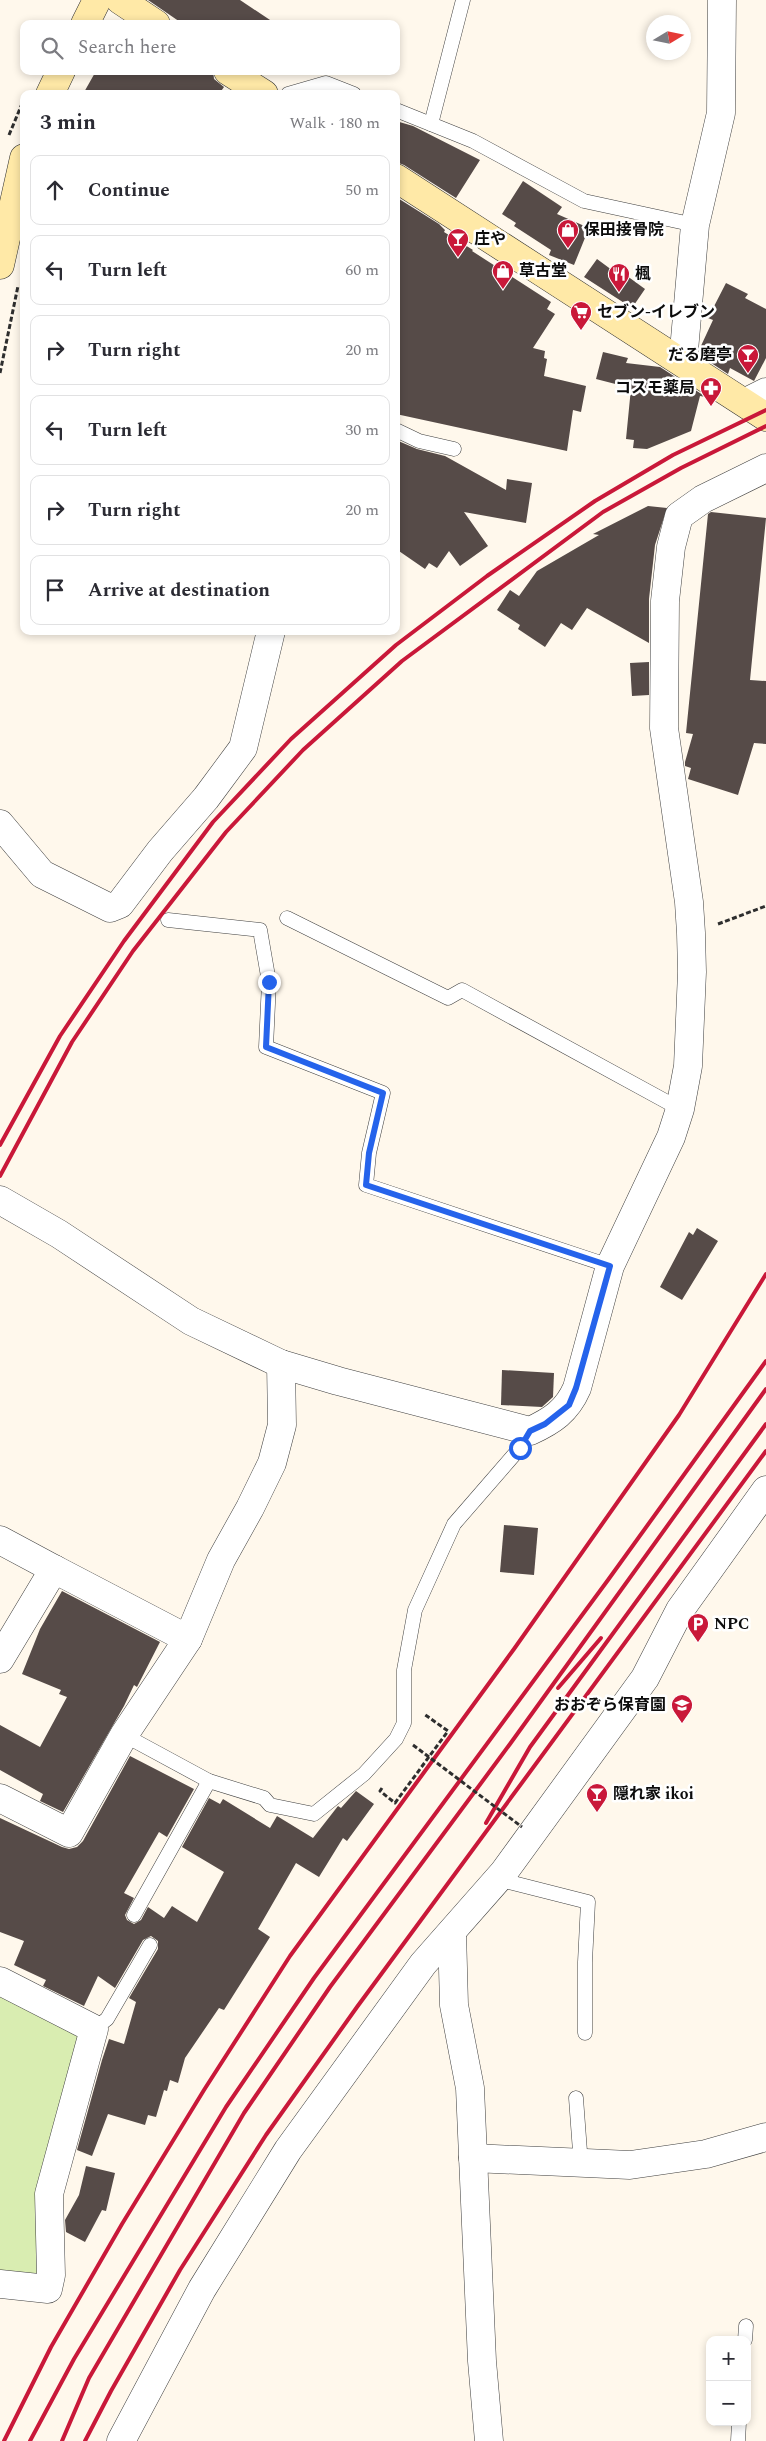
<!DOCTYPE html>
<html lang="en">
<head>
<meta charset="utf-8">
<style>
	:root { --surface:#fff; --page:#f7f7f7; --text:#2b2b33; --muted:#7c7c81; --line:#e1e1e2 }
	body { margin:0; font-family:Spectral,"Noto Sans JP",serif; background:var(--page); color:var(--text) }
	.controls { position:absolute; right:15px; bottom:15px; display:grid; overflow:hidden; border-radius:10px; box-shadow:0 2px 8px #0003 }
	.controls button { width:45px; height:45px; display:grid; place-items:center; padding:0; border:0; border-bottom:1px solid var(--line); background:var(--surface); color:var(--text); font:25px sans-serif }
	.compass { position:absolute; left:646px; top:15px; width:45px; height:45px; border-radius:50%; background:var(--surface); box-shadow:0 2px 8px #0003; rotate:80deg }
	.stop { position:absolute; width:15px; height:15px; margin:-11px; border:4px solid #2563eb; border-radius:50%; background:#fff }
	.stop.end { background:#2563eb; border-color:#fff; box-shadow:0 1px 5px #0008 }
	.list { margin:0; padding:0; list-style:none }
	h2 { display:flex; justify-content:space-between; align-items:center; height:65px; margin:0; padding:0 20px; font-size:21px }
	h2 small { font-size:16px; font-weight:400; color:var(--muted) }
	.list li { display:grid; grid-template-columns:32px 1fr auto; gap:15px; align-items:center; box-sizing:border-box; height:70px; margin:0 10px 10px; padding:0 10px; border:1px solid var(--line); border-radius:10px }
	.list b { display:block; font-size:19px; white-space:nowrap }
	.list em { font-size:16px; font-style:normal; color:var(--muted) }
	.icon { flex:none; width:28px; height:28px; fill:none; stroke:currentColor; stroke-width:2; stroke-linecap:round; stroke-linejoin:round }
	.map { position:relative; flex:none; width:766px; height:2441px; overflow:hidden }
	.search { position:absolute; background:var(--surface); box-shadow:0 2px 8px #0003; left:20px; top:20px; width:380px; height:55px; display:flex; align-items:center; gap:12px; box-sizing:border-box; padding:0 18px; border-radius:10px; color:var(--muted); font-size:19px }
	.panel { position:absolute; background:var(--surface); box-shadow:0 2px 8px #0003; left:20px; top:90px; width:380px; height:545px; border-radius:10px }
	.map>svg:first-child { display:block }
	.green { fill:#d9edb1 }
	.building { fill:#564b48 }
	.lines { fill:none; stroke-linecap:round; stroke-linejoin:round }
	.lane-casing { stroke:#3f3f3f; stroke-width:15 }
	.street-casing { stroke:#3f3f3f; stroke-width:29 }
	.secondary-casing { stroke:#2e2e2e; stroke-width:29 }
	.path { stroke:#2e2e2e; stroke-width:3; stroke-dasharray:5 2.5; stroke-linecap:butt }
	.lane { stroke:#fff; stroke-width:14 }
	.street { stroke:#fff; stroke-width:28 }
	.secondary { stroke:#ffe9a7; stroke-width:28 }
	.rail { stroke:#c91839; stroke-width:4 }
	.path-bridge { stroke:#2e2e2e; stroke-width:3; stroke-dasharray:5 2.5; stroke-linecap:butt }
	.route { stroke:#2563eb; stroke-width:6 }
	.labels { text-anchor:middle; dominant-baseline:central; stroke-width:5; stroke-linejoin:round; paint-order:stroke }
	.poi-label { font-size:16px; font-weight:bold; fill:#0c0c0c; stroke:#fff; text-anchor:start }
</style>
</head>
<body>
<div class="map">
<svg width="766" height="2441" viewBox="0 0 766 2441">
	<rect width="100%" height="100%" fill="#fff8ec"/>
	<path class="green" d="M0,1989L77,2026L80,2040L43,2273L32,2281L0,2277Z"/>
	<g class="building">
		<path d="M148,0H240L276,24H183Z"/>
		<path d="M96,71H213L214,79L224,87L219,94H83Z"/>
		<path d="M396,121L413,126L480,160L456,198L404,165L396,162Z"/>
		<path d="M523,181L562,207L557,214L589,228L574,265L549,255L551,250L514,226L516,223L502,214Z"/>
		<path d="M396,197L439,224L445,230L444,232L473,250L472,251L551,302L547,309L555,314L533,348L545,351L544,358L547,359L544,376L586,386L581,412L573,410L567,451L396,414Z"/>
		<path d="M597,259L620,276L623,273L645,289L632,308L584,277Z"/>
		<path d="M726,283L748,294L745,298L766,309V358L754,381L730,368L728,374L699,355L700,348L713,320L708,318Z"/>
		<path d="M603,352L628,358L626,363L660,367L706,397L700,396L691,431L647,449L633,448L634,440L626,439L631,388L596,379Z"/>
		<path d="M396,440L417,449L445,456L506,490L507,479L532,483L526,523L464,512L488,546L460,566L449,551L437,568L429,563L425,569L396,549Z"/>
		<path d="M648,506L667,508L655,545L649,599V643L587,608L572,630L561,623L545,647L518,629L520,625L497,610L510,590L519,596L537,571L599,535L593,534Z"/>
		<path d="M711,512L766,518L750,680L766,681V744L754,743L738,795L688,779L691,768L685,766V762L693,734L686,733L708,514Z"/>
		<path d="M649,662V695L632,696L630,663Z"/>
		<path d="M697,1228L718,1241L682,1300L660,1287L689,1232L693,1235Z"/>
		<path d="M502,1370L554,1373L553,1397L542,1407L501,1405Z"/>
		<path d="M504,1525L538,1528L534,1575L500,1572Z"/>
		<path d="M62,1591L160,1642L137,1687L134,1685L124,1706L63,1812L40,1801L43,1794L0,1770V1725L40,1747L67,1697L59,1694L61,1690L22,1674L40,1629Z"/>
		<path d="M130,1756L194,1789L167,1837L159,1832L124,1893L134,1898L125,1915L127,1920L134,1924L141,1920L148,1907L164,1918L172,1906L197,1922L224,1872L182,1847L209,1798L220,1804L223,1799L270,1828L277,1816L313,1838L338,1806L341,1808L356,1791L374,1804L347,1841L343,1838L319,1877L296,1863L258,1929L270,1937L224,2010L219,2008L185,2058L178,2083L170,2080L167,2091L164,2090L156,2117L148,2115L145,2125L108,2114L92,2156L77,2150L102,2060L109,2039L124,2044L136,2002L129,1998L158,1949V1941L151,1936L143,1940L115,1988L98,1976L84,2006L43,1986L46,1980L14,1965L24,1941L0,1932V1818L62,1847L69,1849L77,1847L83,1841Z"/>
		<path d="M86,2166L115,2173L106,2211L102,2210L85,2242L66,2232L65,2220L79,2195Z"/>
	</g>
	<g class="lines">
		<g class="lane-casing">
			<g id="lane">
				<path d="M288,94L326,83L354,94"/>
				<path d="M396,110L473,141L584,201L695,225"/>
				<path d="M431,124L463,0"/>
				<path d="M396,430L419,441L454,449"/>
				<path d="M287,918L448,998L462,990L680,1109"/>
				<path d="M168,920L260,930L269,982L266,1047L383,1093L369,1153L366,1185L610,1266"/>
				<path d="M124,1735L209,1781L264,1798L270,1805L314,1814L364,1774L396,1739L404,1723V1670L415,1610L454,1524L520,1448L530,1431"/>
				<path d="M497,1879L588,1902L585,1962V2033"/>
				<path d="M134,1915L209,1781"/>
				<path d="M94,2029L107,2019L150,1945"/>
				<path d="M576,2098L581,2165"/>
				<path d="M745,2340L746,2326"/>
				<path d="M738,2441L739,2422"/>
			</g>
		</g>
		<g class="street-casing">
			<g id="street">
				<path d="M683,362L695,225L721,113L722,0"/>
				<path d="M746,402L766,392"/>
				<path d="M0,824L42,874L110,908L120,904L160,851L206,798L243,748L271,631"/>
				<path d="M0,1200L59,1234L191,1321L281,1364L338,1381L530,1431C552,1421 567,1411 577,1388L610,1266L671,1137L680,1109L688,1066L692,972L691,933L689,902L664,728L665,601L671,547L679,516L703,499L766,468"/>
				<path d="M0,1540L54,1569"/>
				<path d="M0,1659L54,1569L188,1639"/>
				<path d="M0,1798L69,1833L124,1735L188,1639L221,1560L250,1508L272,1463L282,1425L281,1364"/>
				<path d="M452,1932L454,2005L470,2088L482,2361L489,2441"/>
				<path d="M0,1981L94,2029L49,2194L51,2275L48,2289L0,2284"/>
				<path d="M473,2158L630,2165L706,2154L766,2137"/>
				<path d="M121,2441L202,2289L288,2150L423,1964L504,1872L645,1678L680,1610L766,1490"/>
			</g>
		</g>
		<g class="secondary-casing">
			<g id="secondary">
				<path d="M120,0L156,24"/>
				<path d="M85,24L97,0"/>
				<path d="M228,71L264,94"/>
				<path d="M50,94L61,71"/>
				<path d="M396,178L766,417"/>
				<path d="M0,265L24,158"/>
			</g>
		</g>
		<g class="path">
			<path d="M9,135L24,99"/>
			<path d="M0,373L18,286"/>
			<path d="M718,924L766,906"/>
			<path d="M382,1788L380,1791L395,1803L448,1731L424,1714"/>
		</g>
		<use href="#lane" class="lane"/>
		<use href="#street" class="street"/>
		<use href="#secondary" class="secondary"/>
		<g class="rail">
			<path d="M0,1145L60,1036L124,941L213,822L291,739L396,645L487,576L595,501L673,455L766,410"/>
			<path d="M0,1176L72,1042L133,951L226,832L303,750L402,661L603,512L681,468L766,426"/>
			<path d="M558,1688L601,1638"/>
			<path d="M486,1823L530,1747L766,1424"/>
			<path d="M4,2441L51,2347L122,2224L204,2090L290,1956L514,1649L679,1415L766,1274"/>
			<path d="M30,2441L74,2359L226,2107L314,1978L608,1580L766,1361"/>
			<path d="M62,2441L89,2378L244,2113L330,1987L510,1744L766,1389"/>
			<path d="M85,2441L111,2391L180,2270L266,2135L357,2007L766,1451"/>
		</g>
		<path class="path-bridge" d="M413,1745L522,1827"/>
	</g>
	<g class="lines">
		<path class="route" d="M269,982L266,1047L383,1093L369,1153L366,1185L610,1266L576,1388L569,1405L545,1424L530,1431L520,1448"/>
	</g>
	<defs>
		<g id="shop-pin" transform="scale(1.125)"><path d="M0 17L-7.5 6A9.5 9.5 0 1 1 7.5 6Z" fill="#c91839" stroke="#fff"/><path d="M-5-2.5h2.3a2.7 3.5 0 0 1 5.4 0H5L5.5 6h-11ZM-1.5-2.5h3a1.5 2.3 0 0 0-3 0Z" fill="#fff"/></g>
		<g id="bar-pin" transform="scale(1.125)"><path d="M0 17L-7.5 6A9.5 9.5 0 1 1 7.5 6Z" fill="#c91839" stroke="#fff"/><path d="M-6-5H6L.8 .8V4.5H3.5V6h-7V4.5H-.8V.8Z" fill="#fff"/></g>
		<g id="restaurant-pin" transform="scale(1.125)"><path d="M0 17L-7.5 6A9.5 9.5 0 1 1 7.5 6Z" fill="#c91839" stroke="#fff"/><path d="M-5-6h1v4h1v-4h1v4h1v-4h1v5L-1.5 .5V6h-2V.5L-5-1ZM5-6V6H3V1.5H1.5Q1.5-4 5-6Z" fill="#fff"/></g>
		<g id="supermarket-pin" transform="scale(1.125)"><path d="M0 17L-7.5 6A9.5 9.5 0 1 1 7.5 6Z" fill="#c91839" stroke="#fff"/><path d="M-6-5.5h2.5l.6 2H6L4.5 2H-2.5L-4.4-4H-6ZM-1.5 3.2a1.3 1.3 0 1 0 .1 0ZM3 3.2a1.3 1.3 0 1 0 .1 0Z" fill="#fff"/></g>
		<g id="pharmacy-pin" transform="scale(1.125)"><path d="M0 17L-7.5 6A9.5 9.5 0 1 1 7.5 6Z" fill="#c91839" stroke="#fff"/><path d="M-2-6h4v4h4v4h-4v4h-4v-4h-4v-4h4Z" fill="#fff"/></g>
		<g id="parking-pin" transform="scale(1.125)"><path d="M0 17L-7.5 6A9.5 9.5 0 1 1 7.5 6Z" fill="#c91839" stroke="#fff"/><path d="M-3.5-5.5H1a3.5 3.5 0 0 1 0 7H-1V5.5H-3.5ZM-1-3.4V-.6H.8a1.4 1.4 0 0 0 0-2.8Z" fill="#fff"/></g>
		<g id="school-pin" transform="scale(1.125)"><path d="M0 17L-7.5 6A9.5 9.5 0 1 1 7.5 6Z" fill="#c91839" stroke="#fff"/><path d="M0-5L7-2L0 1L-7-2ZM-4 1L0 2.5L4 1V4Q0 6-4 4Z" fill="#fff"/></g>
	</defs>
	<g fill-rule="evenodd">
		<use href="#shop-pin" x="568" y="230"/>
		<use href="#bar-pin" x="458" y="239"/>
		<use href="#shop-pin" x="503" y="271"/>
		<use href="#restaurant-pin" x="619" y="274"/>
		<use href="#supermarket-pin" x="581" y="312"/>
		<use href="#bar-pin" x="748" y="355"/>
		<use href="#pharmacy-pin" x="711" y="388"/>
		<use href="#parking-pin" x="698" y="1624"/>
		<use href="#school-pin" x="682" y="1705"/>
		<use href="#bar-pin" x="597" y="1794"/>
	</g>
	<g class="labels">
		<g class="poi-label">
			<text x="584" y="230">保田接骨院</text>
			<text x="474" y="239">庄や</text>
			<text x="519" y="271">草古堂</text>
			<text x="635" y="274">楓</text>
			<text x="597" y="312">セブン-イレブン</text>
			<text x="732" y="355" text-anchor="end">だる磨亭</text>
			<text x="695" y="388" text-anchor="end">コスモ薬局</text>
			<text x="714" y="1624">NPC</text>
			<text x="666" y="1705" text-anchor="end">おおぞら保育園</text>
			<text x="613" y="1794">隠れ家 ikoi</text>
		</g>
	</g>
</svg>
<div class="controls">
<button>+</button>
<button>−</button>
</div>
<svg class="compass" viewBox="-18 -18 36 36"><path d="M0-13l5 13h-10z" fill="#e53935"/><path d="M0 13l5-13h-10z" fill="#7c7c81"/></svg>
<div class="stop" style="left:520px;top:1448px"></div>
<div class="stop end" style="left:269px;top:982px"></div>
<div class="search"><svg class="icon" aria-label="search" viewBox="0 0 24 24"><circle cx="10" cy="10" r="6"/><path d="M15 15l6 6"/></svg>Search here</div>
<section class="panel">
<h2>3 min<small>Walk · 180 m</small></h2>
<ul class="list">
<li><svg class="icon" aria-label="ahead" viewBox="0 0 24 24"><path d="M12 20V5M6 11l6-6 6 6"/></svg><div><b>Continue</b></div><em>50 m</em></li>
<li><svg class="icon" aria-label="left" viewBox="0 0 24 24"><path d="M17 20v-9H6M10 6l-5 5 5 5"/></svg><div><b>Turn left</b></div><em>60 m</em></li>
<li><svg class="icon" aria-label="right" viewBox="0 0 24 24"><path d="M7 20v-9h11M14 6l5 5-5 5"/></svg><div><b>Turn right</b></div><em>20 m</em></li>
<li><svg class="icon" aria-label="left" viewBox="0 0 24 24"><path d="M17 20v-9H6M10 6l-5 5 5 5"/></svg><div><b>Turn left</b></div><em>30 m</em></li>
<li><svg class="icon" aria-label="right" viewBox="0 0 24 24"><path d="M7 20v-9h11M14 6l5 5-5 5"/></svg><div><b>Turn right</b></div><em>20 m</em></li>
<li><svg class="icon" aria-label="arrive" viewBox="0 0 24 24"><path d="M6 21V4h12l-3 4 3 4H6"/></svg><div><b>Arrive at destination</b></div></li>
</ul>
</section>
</div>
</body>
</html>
